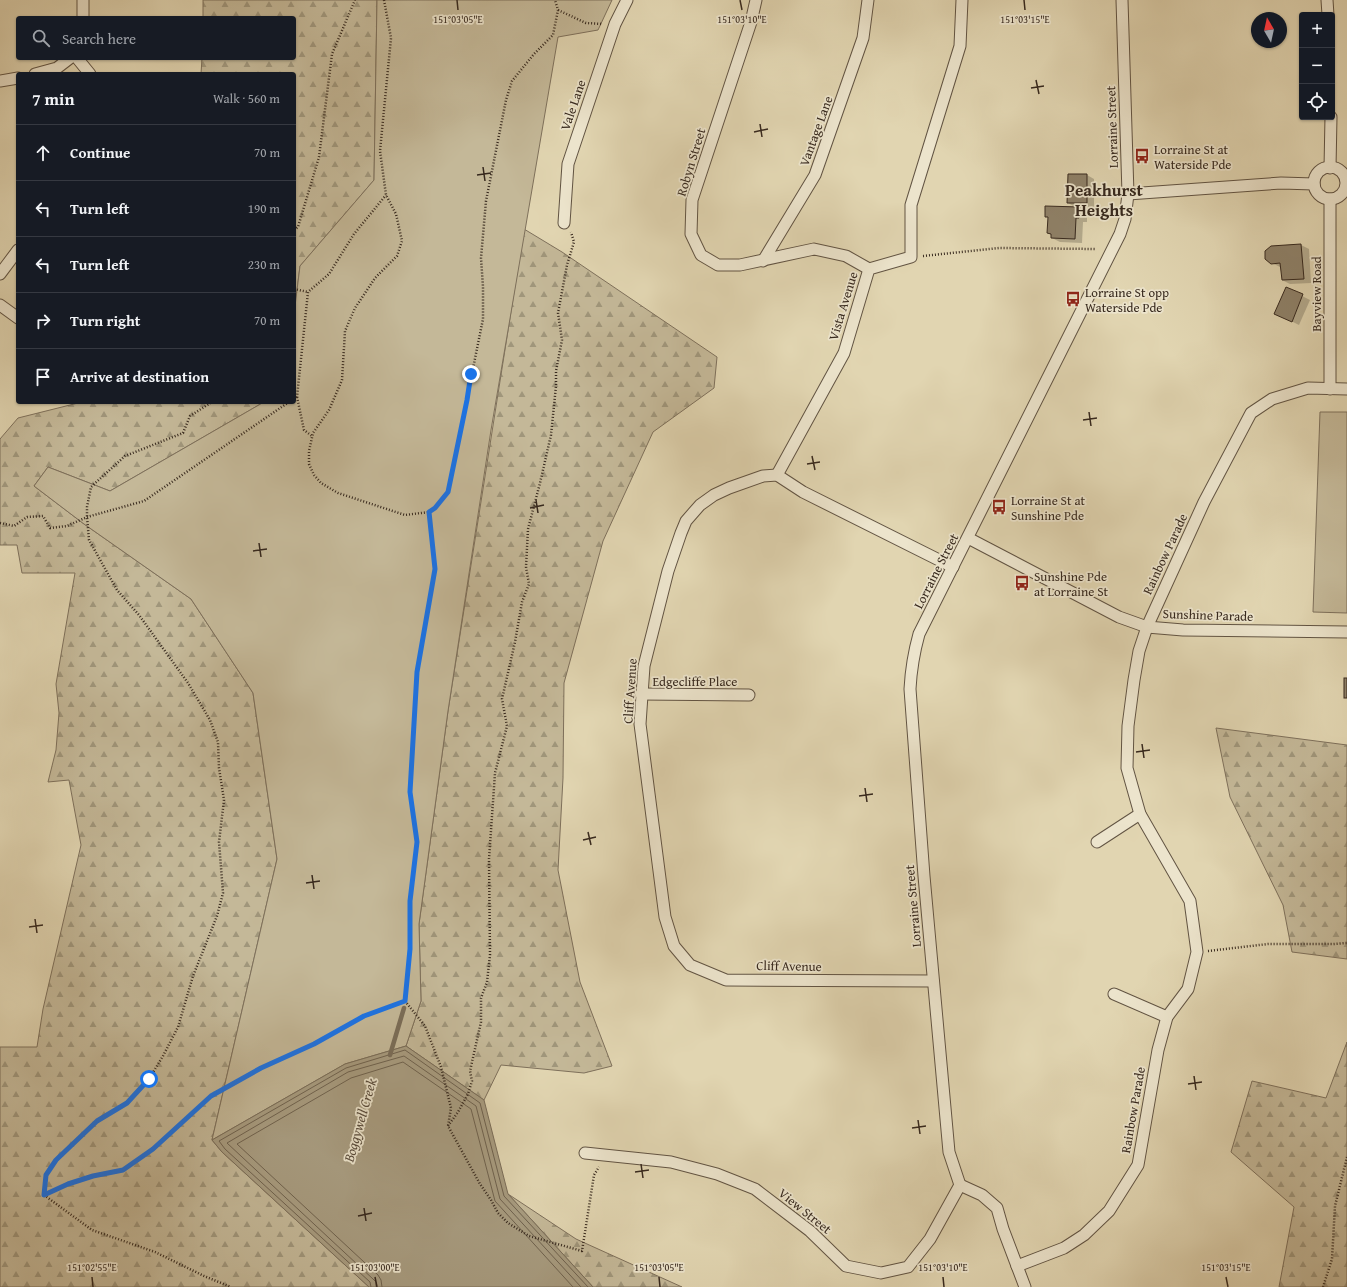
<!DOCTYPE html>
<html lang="en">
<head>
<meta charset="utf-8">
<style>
	:root { --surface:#171b24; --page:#242831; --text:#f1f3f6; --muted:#9ea1a6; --line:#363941 }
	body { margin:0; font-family:"Gentium Book Plus",serif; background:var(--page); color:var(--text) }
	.controls { position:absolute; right:12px; top:12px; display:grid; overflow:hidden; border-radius:4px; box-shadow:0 1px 3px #0004 }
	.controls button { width:36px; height:36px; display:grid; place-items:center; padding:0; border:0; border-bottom:1px solid var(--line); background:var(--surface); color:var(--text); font:20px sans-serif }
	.compass { position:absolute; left:1251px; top:12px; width:36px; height:36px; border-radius:50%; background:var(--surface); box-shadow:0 1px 3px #0004; rotate:351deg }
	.stop { position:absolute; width:12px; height:12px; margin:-9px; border:3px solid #1a73e8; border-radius:50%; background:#fff }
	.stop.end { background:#1a73e8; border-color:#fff; box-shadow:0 1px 4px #0008 }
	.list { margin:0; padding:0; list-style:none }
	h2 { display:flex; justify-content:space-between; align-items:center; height:52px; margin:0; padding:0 16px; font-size:17px }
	h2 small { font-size:13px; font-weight:400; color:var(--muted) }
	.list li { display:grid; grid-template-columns:26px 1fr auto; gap:12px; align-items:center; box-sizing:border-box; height:56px; padding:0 16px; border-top:1px solid var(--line) }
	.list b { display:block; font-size:15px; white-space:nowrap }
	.list em { font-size:13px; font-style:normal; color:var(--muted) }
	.icon { flex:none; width:22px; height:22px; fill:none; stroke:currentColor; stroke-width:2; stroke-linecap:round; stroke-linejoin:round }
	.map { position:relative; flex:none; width:1347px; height:1287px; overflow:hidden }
	.search { position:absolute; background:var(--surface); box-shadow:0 1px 3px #0004; left:16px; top:16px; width:280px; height:44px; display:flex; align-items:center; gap:10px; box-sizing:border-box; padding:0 14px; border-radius:4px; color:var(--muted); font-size:15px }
	.panel { position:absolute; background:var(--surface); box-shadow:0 1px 3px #0004; left:16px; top:72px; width:280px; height:332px; border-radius:4px }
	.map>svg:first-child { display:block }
	.forest { fill:url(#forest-firs); stroke:#7e705b }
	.green { fill:#c4b898; stroke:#7e705b }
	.water { fill:#a79b7f; stroke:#7a6d58 }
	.shadow { fill:#0003 }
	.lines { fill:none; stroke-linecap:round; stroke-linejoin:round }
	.shore { stroke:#6f624e; stroke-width:1 }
	.stream { stroke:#7a6d58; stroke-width:4.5 }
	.building { fill:#8f826a; stroke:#37291e }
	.street-casing { stroke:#625443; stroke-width:13 }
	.path { stroke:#37291e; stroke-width:2.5; stroke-dasharray:1 2; stroke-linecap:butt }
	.street { stroke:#ece4cc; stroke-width:11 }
	.route { stroke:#1a73e8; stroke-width:5 }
	.ticks { fill:none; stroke:#37291e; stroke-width:1.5 }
	.labels { text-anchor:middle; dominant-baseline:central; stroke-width:3.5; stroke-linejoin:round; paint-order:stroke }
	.street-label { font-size:13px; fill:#37291e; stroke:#ece4cc }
	.poi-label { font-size:13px; fill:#37291e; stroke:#ece4cc; text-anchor:start }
	.water-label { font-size:14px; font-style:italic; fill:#594b3b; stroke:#ece4cc }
	.district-label { font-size:17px; font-weight:bold; fill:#37291e; stroke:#ece4cc }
	.ticks-label { font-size:10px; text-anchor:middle; fill:#37291e; stroke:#ece4cc; stroke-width:3.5; stroke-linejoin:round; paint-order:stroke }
</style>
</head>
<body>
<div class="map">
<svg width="1347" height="1287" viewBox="0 0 1347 1287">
	<defs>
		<pattern id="forest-firs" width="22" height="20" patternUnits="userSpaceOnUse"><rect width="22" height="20" fill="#c4b898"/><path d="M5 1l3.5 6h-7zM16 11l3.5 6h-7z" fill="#a0967b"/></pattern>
	</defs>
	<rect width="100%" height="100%" fill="#e1d5b1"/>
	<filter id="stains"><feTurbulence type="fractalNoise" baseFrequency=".005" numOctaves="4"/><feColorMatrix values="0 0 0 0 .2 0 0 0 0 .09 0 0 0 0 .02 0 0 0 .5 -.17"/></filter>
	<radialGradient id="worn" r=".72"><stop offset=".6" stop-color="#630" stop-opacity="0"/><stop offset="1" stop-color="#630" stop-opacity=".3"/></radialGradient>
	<g class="forest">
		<path d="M203,0H377L374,180L300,266L294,314V74H201L202,58H294V18H203Z"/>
		<path d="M524,229L562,252L717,357L714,388L653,432L603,541L564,683L563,778L558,870L580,982L612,1066L584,1073L501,1065L484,1100L406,1046L421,1001L419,924L448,711Z"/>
		<path d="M82,402H264L110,491L48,467L34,486L84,524L191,599L253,693L277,859L212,1140L222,1152L369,1287H0V1047H37L43,1009L81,845L69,780L48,782L56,750L59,713L56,684L75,573H22L17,545H0V439L18,418Z"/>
		<path d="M1216,728L1347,745V959L1292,952L1283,905L1230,797Z"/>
		<path d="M1347,1042V1287H1279L1294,1207L1231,1152L1252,1081L1326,1098Z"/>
		<path d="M508,1194L576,1239L682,1287H593Z"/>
	</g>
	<g class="green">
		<path d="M377,0H612L598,30L558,37L491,430L448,711L419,924L421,1001L406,1046L345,1064L212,1140L277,859L253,693L191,599L84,524L34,486L48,467L110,491L264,402H294V314L300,266L374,180Z"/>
		<path d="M1320,412H1347V613L1313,612Z"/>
	</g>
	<path class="water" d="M406,1046L484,1100L508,1194L593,1287H369L222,1152L212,1140L345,1064Z"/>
	<g class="shadow">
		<path d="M1087,175L1094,179V207H1078L1087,212V222H1083L1082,243L1060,242L1052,238V235L1048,233L1049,218L1046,216L1077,208L1068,203Z"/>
		<path d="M1301,245L1309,249L1311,283L1290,284L1282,280V268L1272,263Z"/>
		<path d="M1286,288L1310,300L1299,325L1275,313Z"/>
	</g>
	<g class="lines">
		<g class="shore">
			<path d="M371,1287L370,1282L225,1149L219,1141L346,1068L405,1050L480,1103L504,1196L588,1287"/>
			<path d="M376,1287V1282L373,1279L227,1143L348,1072L404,1056L476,1106L500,1199L581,1287"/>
			<path d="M382,1287L381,1280L378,1275L237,1144L351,1078L403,1062L471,1109L495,1201L573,1287"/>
		</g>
		<path class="stream" d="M390,1055L404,1008"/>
	</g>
	<g class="building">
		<path d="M1068,174H1087V203H1067Z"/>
		<path d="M1045,206L1080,207L1079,218H1076L1075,239L1051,238V234L1047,233L1048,217H1045Z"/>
		<path d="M1301,244L1304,279L1282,280L1280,263L1271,264L1265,259V251L1271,246Z"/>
		<path d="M1286,287L1303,294L1292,322L1274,314Z"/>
		<rect x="1344" y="678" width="3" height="20"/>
	</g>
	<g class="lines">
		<g class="street-casing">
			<g id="street">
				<path d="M83,0V18"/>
				<path d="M756,0L751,22L692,200L691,234L701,255L718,265H740L814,249L846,256L869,269"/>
				<path d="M1327,0L1328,15"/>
				<path d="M77,58L90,74"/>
				<path d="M35,74L57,68L70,58"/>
				<path d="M0,81L18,78"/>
				<circle cx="1330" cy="183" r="16"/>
				<path d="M1330,168L1331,117"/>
				<path d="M1128,194L1281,183L1314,184"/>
				<path d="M564,223L568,164L615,24L627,0"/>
				<path d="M763,261L815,175L863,38L868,0"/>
				<path d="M0,274L18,250"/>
				<path d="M0,305L18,318"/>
				<path d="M1330,389V199"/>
				<path d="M777,475L844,353L869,269L911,257V205L960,46L962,0"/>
				<path d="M968,538L1119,617L1147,627L1183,630L1347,632"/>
				<path d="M641,694L749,695"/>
				<path d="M1097,842L1140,814"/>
				<path d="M933,981L726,980L690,965L674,946L665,917L640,724L644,666L668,571L681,533L686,521L700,505L714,495L729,488L763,476L777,475L803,492L953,567"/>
				<path d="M1114,994L1167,1017"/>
				<path d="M585,1153L671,1162L717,1174L755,1189L810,1231L846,1266L881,1273L908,1267L930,1239L960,1185"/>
				<path d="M960,1185L949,1152L924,876L910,689C911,670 914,652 919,634L1120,234L1125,219L1128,194L1122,0"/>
				<path d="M960,1185L982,1195L997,1208L1003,1229L1025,1287"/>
				<path d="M1017,1266L1064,1248L1084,1235L1109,1211L1138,1165L1158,1050L1167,1017L1188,989L1197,952L1190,901L1140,814L1127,768L1128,726L1134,680L1139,651L1147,627L1204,502L1251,413L1272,399L1308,388L1347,389"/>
			</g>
		</g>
		<g class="path">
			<path d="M384,0L391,38L380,151L386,195L396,214L402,241L397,256L375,278L355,308L345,331L342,380L329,410L313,433L309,451V464L314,475L321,483L338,493L405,515L429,512L435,508L448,492L483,319V287L481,258L486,201L506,100L512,81L534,54L553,35L558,10L555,0"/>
			<path d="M558,10L586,23L603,24"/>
			<path d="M294,230L298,227L319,157L332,54L355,0"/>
			<path d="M923,256L999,248L1095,249"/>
			<path d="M294,289L308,292"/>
			<path d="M297,397L304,430L312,436"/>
			<path d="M294,399L297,397L308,292L329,274L354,234L386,195"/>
			<path d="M0,523L14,526L27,517L43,516L50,528L67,526L87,517L144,501L289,402"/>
			<path d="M1208,951L1268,944H1333L1347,943"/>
			<path d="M405,1001L425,1026L441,1067L451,1108L448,1126L480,1184L491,1200L498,1213L508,1223L529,1236L582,1251L594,1175L599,1167"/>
			<path d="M448,1126L458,1112L468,1094L472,1081L470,1071L481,1022V998L487,982L490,955L489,859L495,773L507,726L502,699L515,642L522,602L529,584L526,567L528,529L540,483L551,435L556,386V371L562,340L558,313L567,265L574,242L571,232"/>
			<path d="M44,1195L46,1175L56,1160L97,1121L127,1103L149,1079L163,1056L178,1027L193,976L217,916L223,893L219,842L224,800L219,768L218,742L210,720L188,683L139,615L117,590L89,540L87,517V507L91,487L125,456L183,433L190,416L212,402"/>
			<path d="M44,1195L68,1184L93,1176L123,1170L153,1149L211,1096L261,1068L314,1044L364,1016L405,1001L410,949V901L417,842L410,792L417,672L435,569L429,512"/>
			<path d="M44,1195L92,1230L155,1252L204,1276L231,1287"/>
			<path d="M1323,1287L1332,1259L1335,1206L1347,1157"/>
		</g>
		<use href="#street" class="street"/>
	</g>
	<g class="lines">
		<path class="route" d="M149,1079L127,1103L97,1121L56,1160L46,1175L44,1195L68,1184L93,1176L123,1170L153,1149L211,1096L261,1068L314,1044L364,1016L405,1001L410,949V901L417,842L410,792L417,672L435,569L429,512L435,508L448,492L467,400L471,374"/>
	</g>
	<path class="ticks" d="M457,0L458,10M740,0L742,10M1024,0L1025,10M1036,80L1039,94M1031,88L1044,86M760,124L762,137M754,132L768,129M483,167L485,181M477,175L491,173M1089,412L1091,426M1083,420L1097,418M812,456L815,470M807,464L820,462M536,500L538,513M530,508L544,505M259,543L261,557M253,551L267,549M1142,744L1144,758M1136,752L1150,750M865,788L867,802M859,796L873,794M588,832L591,845M583,840L596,837M312,875L314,889M306,883L320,881M35,919L37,933M29,927L43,925M1194,1076L1196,1090M1188,1084L1202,1082M918,1120L920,1134M912,1128L926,1126M641,1164L643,1178M635,1172L649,1170M364,1208L366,1221M358,1216L372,1213M92,1277L93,1287M375,1277L377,1287M659,1277L660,1287M943,1277L944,1287M1226,1277L1228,1287"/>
	<defs>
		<g id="bus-bare" transform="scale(1.2)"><path d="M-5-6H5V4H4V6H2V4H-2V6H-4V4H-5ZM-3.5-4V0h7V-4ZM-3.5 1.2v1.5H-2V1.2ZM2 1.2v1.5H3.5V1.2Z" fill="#8f2418" stroke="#ece4cc" stroke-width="2.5" paint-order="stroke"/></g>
	</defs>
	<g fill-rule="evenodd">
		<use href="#bus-bare" x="1142" y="156"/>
		<use href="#bus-bare" x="1073" y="299"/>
		<use href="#bus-bare" x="999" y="507"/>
		<use href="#bus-bare" x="1022" y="583"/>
	</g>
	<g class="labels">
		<g class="street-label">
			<text transform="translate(573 105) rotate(-71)">Vale Lane</text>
			<text transform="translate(1112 127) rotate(-92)">Lorraine Street</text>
			<text transform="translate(816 131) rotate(-70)">Vantage Lane</text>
			<text transform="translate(691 162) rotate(-73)">Robyn Street</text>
			<text transform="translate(1316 294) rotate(-90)">Bayview Road</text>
			<text transform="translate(843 306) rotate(-73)">Vista Avenue</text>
			<text transform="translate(1165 554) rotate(-65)">Rainbow Parade</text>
			<text transform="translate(936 571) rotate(-63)">Lorraine Street</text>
			<text transform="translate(1208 615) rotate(2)">Sunshine Parade</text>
			<text x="695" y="681">Edgecliffe Place</text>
			<text transform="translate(630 691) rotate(-86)">Cliff Avenue</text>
			<text transform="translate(913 906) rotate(-95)">Lorraine Street</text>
			<text transform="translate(789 966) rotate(1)">Cliff Avenue</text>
			<text transform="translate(1133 1110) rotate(-80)">Rainbow Parade</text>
			<text transform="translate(805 1211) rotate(39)">View Street</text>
		</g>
		<g class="poi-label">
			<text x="1154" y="149">Lorraine St at<tspan x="1154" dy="15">Waterside Pde</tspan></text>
			<text x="1085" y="292">Lorraine St opp<tspan x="1085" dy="15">Waterside Pde</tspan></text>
			<text x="1011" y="500">Lorraine St at<tspan x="1011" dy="15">Sunshine Pde</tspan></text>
			<text x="1034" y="576">Sunshine Pde<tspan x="1034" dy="15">at Lorraine St</tspan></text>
		</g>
		<g class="water-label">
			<text transform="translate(360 1120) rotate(-74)">Boggywell Creek</text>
		</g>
		<g class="district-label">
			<text x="1104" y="189">Peakhurst<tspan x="1104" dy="20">Heights</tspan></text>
		</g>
	</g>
	<g class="ticks-label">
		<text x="458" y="23">151°03'05"E</text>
		<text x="742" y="23">151°03'10"E</text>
		<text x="1025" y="23">151°03'15"E</text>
		<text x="92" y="1271">151°02'55"E</text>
		<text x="375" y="1271">151°03'00"E</text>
		<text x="659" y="1271">151°03'05"E</text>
		<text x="943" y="1271">151°03'10"E</text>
		<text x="1226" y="1271">151°03'15"E</text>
	</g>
	<rect width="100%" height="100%" filter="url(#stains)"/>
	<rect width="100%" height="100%" fill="url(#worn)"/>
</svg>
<div class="controls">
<button>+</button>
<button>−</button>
<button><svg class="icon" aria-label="locate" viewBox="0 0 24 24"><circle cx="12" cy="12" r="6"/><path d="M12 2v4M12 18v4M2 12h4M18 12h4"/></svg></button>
</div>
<svg class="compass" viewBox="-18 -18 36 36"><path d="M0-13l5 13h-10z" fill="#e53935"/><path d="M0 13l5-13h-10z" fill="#9ea1a6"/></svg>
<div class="stop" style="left:149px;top:1079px"></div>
<div class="stop end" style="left:471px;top:374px"></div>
<div class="search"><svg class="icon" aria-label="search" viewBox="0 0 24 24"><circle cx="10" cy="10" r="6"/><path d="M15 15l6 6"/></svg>Search here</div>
<section class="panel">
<h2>7 min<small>Walk · 560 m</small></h2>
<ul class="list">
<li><svg class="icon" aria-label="ahead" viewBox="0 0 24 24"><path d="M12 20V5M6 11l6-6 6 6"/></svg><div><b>Continue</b></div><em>70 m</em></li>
<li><svg class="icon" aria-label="left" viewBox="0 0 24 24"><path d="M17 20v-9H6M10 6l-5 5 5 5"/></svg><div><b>Turn left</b></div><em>190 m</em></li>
<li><svg class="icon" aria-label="left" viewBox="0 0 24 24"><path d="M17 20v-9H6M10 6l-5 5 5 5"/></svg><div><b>Turn left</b></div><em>230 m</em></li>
<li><svg class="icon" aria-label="right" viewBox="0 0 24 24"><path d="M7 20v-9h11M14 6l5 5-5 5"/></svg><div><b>Turn right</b></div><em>70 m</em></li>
<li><svg class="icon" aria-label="arrive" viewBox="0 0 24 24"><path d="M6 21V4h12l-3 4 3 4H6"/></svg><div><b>Arrive at destination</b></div></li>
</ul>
</section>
</div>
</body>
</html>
